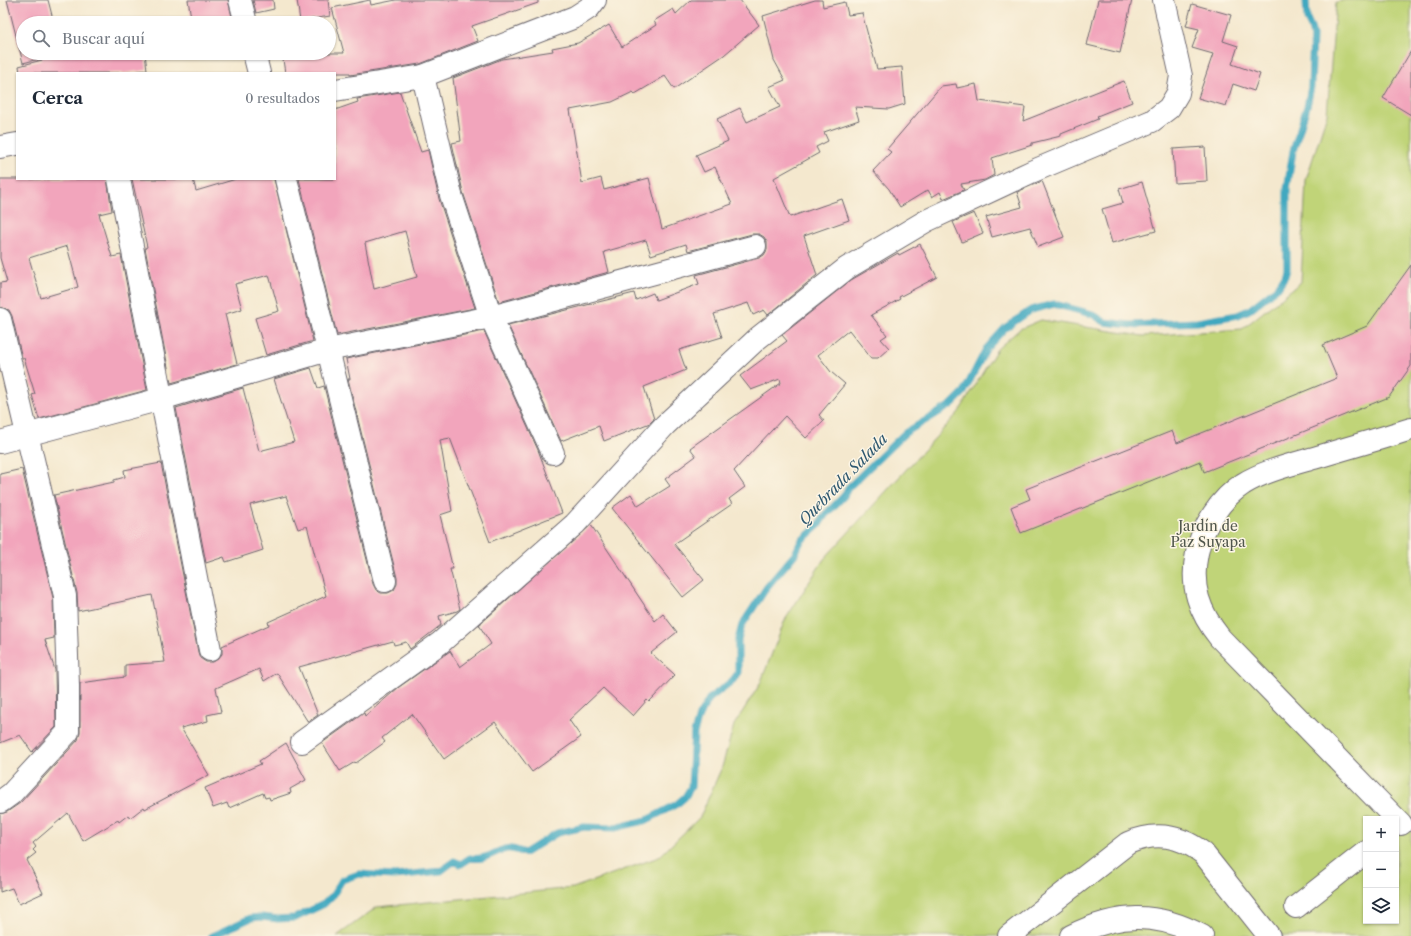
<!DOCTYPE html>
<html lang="es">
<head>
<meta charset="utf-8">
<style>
	:root { --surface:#fff; --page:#f2f2f3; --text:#1f2937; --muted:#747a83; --line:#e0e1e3 }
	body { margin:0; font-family:"Libre Caslon Text",serif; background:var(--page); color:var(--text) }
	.controls { position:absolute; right:12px; bottom:12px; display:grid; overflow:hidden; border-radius:0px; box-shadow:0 1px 3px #0004 }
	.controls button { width:36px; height:36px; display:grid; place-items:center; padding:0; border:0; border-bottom:1px solid var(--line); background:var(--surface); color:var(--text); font:20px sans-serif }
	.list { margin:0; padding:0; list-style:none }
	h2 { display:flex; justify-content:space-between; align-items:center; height:52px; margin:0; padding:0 16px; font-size:17px }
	h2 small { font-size:13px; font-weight:400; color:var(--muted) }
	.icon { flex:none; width:22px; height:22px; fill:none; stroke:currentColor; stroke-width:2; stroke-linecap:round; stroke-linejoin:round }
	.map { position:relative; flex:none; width:1411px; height:936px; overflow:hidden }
	.search { position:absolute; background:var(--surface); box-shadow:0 1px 3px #0004; left:16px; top:16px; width:320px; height:44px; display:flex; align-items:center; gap:10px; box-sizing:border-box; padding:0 14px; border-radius:22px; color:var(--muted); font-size:15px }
	.panel { position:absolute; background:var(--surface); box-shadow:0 1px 3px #0004; left:16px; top:72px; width:320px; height:108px; border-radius:0px }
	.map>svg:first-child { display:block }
	.green { fill:#c0d478; stroke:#717b5a; fill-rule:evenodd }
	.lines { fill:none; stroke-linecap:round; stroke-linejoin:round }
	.stream { stroke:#40a8c0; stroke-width:7 }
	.building { fill:#f2a5bc; fill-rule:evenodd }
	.minor-casing { stroke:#6c676e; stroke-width:24 }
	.minor { stroke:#fff; stroke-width:22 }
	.labels { text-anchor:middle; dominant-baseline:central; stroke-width:3; stroke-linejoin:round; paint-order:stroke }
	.park-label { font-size:14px; fill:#51574d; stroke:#fcf5e5 }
	.water-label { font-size:15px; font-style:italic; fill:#2e5870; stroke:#fcf5e5 }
</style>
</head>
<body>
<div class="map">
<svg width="1411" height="936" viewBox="0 0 1411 936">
	<rect width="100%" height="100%" fill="#fcf5e5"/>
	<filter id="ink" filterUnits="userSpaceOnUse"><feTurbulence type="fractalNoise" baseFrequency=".025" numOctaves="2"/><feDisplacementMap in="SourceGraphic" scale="8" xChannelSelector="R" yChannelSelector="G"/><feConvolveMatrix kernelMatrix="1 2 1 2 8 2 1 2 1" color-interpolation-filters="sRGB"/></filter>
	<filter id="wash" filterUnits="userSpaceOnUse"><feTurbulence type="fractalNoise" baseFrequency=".012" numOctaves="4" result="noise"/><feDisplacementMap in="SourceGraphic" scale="16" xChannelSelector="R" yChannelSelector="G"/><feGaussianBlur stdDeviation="0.9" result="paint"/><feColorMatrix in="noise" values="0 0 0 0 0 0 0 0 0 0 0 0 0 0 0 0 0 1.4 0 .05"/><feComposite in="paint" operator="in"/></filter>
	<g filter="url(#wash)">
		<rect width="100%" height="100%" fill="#f4e8ce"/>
		<path class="green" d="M1346,0H1411V936H337L377,907L573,888L659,857L700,817L722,767L734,725L760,684L785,620L824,559L959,412L997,349L1020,329L1041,320L1143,336L1242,329L1301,282L1306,180L1327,114L1336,2ZM1366,819H1396V921H1366Z"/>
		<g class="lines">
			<path class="stream" d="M212,936L251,918L261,917L278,919L295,918L324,904L333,895L342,880L359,874L395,876L441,871L454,861L461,864L470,858C485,861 493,852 506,849C512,848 519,851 525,853L557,833L584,827L615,828L647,820L677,804L685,797L691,787L694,733L699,716L709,699L733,680L738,673V640L742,625L767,587L795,554L801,541L818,526L825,515L844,496L848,488L905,433L951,405L964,392L986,349L1005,328L1031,310L1054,304L1092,314L1105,322L1131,325L1197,322L1238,315L1249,310L1278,287L1285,276L1287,269V189L1293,151L1307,106L1311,87L1313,36L1311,27L1307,19L1306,0"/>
		</g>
		<g id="blocks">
			<g class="building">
				<path d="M7,0H48L54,23H23V53H61V56L72,53H145L147,70L124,73H20L19,66L42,60V58L23,63Z"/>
				<path d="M188,0H228L232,17L203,23H192Z"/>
				<path d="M253,0H273L274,9L256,13Z"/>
				<path d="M297,0H328L330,16L300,21Z"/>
				<path d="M370,0L371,5L396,0H538V3L472,26L478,41L420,64L350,75V73H285L282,53H344L332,8Z"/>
				<path d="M691,0H740L759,25L724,55L674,89L665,76L635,94L633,92L612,102L570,110L582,183L601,178L604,190L649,178L662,229L732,204L715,167L704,172L696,155L728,141L717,119L740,108L747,122L780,107L769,87L785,80L774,60L763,16L815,0H822L823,7L845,2L848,15L862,13L877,69L902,67L905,104L889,109L855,107L859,120L824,132L828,141L816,147L819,153L774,178L790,217L842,199L849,220L804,236L817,275L768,315L764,310L753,315L748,303L714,314L722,337L679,350L686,370L644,387L654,419L650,423L604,441L599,426L561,441L508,325L634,293L636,300L653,293L656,300L699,284L696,275L759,258L764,255L767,250V242L764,237L759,234H752L688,251L686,244L651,255L646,240L604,252L609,272L499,302L463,192L452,143L461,141L453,78L502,59L553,51L552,48L578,43L609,25L622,47L656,25L654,21L673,9L676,14Z"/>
				<path d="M1098,0H1132L1120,53L1087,45Z"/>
				<path d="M1192,4L1231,15L1223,41L1238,46L1232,64L1260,74L1254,91L1233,84L1226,106L1198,98L1213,54L1192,48L1199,29L1186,26Z"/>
				<path d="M1411,51V115L1383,98Z"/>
				<path d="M1124,81L1132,102L1097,116L1098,119L1061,134V136L1032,143V145L992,158L994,175L985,180L961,184L964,190L943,199L940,192L932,197L928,190L900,207L889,189L873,171L891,152L887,149L941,86L956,84L957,88L976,84L979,101L1025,107L1023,121Z"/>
				<path d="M400,92L421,152L428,150L439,199L475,308L337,335L299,179H335V110L358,102L357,99ZM405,231L417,277L374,289L365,243Z"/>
				<path d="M1205,147L1207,181L1175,183L1173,149Z"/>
				<path d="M0,179H107L112,211L99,214L112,257L121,255L147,390L39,419L32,395L35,394L24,358H22L12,316L9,310L0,307V283L7,282L0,258ZM67,246L78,287L41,298L29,258Z"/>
				<path d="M132,179H193L196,191L236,179H274L313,341L266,355L255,318L279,311L269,275L235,284L242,309L225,314L237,364L171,383L145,248L147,247Z"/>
				<path d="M1042,181L1064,237L1038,247L1030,227L992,237L986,217L1022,207L1017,192Z"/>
				<path d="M1142,182L1156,231L1112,243L1102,209L1123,203L1119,189Z"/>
				<path d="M974,213L983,233L962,242L953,222Z"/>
				<path d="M920,244L937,277L899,297L900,299L871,315L887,335L881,339L889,348L878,358H871L849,330L818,355L831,372L845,384L819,415L824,421L806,438L785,416L734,471L745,487L729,499L732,504L674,544L704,580L683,597L612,508L631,494L638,506L670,486L665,479L696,456L690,448L781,383L780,379L751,390L740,376L787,341L782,335L851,280L898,253L899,255Z"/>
				<path d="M1411,265V366L1389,397L1204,472L1200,461L1021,533L1011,507L1030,499L1026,489L1172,431L1177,443L1337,378L1323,345L1367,326Z"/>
				<path d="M484,331L538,450L562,513L490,542L450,438L440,440L452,511L440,515L453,569H450L460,609L457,611L439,616L441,625L410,649L406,642L394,645L393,641L299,667L318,715L308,722L277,673L264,681L259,669L216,688L221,712L207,715L208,721L181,728L209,775L145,809L144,807L130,818L128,815L119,822L118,820L83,841L68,813L33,843L36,847L33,850L36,853L27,860L43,893L19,904L12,888L0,892V814L7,812L20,803L78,740L80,732V683L125,677V665L165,662L152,595L78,611L77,593L54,495L114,482V480L125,477L124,470L161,463L198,652L200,658L206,662H213L218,659L222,654V646L269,625L268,622L326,596L307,526L298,529L286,496L250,505L263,550L226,562L224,557L206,563L176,408L243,388L259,451L294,442L274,379L311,368L318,388L324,386L373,584L376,590L381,593H388L394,590L397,584V578L348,379H350L346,359Z"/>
				<path d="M22,469L53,598L54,638L45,640L55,670L56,727L32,752L20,735L0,743V474Z"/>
				<path d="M591,525L655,621L663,614L677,632L651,653L675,675L649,702L647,700L633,716L603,688L569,720L581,737L532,772L495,722L444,759L412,714L382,738L385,742L356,763L355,762L340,771L322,743L364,713L365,716L399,687L450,651L460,667L491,644L479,625Z"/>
				<path d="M286,743L306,780L290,789L291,793L270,800L269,797L265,798L263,793L229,808L227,803L213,808L205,788L261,764L259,761Z"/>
			</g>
		</g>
	</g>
	<g filter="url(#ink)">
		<use href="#blocks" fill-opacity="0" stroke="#6c676e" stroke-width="1"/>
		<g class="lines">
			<g class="minor-casing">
				<g id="minor">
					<path d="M240,0L246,23"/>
					<path d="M254,53L259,73"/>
					<path d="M423,76L451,195L491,317L553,453"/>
					<path d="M335,90L423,76L575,17L589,8L595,0"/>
					<path d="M0,147L17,144"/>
					<path d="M119,179L210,650"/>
					<path d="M286,179L385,581"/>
					<path d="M0,319L65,596L68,686V732L11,794L0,802"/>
					<path d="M0,442L161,399L328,350L491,317L755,246"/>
					<path d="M302,742L440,643L575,524L665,425L758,338L847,268L926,221L1031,172L1152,121L1169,108L1178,93L1181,76L1164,0"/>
					<path d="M1401,824L1220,638C1199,612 1190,586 1197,553C1202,527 1220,499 1243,484C1264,471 1290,465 1314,458C1347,448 1379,439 1411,429"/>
					<path d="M1296,907L1366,852"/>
					<path d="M1009,936L1128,843C1156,831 1180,835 1203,853L1269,936"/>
					<path d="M1071,936C1117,913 1156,911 1202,936"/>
				</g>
			</g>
			<use href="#minor" class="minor"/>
		</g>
	</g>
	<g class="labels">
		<g class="park-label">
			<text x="1208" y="526">Jardín de<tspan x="1208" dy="16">Paz Suyapa</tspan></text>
		</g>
		<g class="water-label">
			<text transform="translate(843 479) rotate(-46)">Quebrada Salada</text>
		</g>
	</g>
</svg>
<div class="controls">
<button>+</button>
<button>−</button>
<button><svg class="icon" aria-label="layers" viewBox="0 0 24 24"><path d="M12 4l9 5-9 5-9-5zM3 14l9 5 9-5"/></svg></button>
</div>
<div class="search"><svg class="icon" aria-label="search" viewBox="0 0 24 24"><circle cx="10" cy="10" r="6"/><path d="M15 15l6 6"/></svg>Buscar aquí</div>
<section class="panel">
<h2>Cerca<small>0 resultados</small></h2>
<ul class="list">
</ul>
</section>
</div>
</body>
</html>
